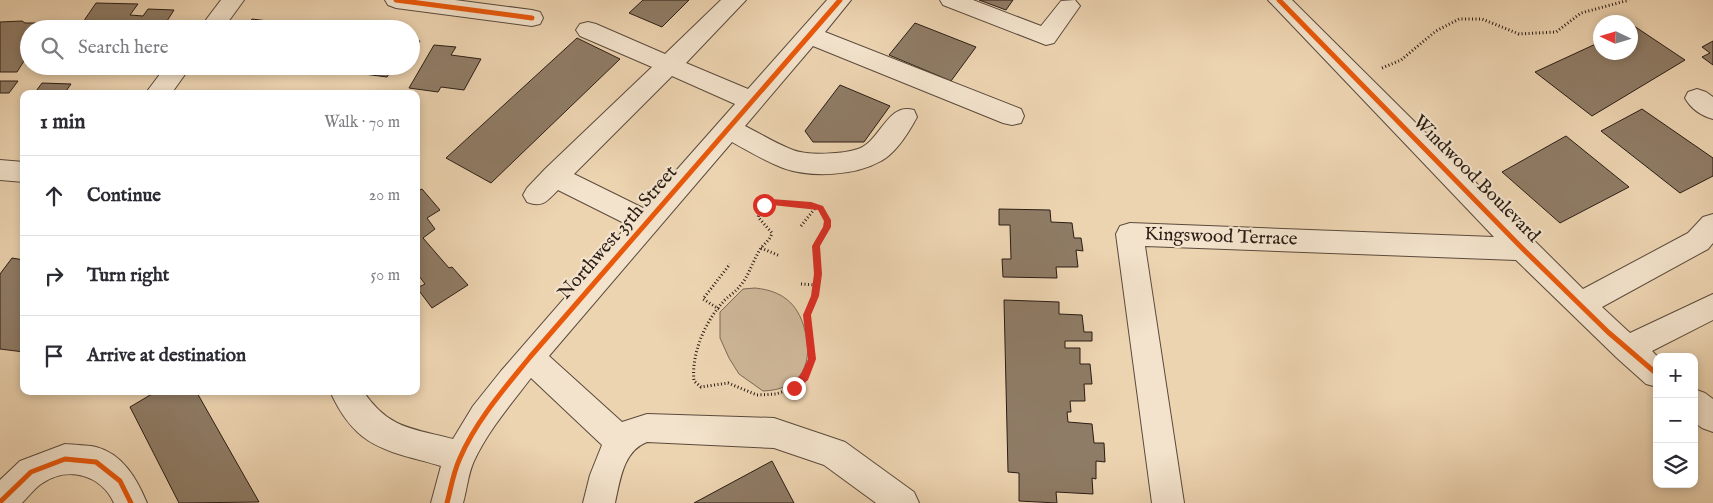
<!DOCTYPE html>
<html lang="en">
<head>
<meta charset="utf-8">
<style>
	:root { --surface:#fff; --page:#f7f7f7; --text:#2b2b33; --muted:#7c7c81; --line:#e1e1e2 }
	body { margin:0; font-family:"IM FELL English",serif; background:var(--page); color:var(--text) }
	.controls { position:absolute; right:15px; bottom:15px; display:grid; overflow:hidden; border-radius:10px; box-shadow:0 2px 8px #0003 }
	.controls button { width:45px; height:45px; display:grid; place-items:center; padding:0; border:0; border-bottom:1px solid var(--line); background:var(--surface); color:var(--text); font:25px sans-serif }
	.compass { position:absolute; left:1593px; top:15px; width:45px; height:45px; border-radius:50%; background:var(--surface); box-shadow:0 2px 8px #0003; rotate:274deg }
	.stop { position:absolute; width:15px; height:15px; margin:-11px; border:4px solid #d93025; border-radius:50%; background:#fff }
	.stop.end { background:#d93025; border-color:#fff; box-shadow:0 1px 5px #0008 }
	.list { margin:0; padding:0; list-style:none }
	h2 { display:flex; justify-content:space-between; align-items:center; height:65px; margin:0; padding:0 20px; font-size:21px }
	h2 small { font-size:16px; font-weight:400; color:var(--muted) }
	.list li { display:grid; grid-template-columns:32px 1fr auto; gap:15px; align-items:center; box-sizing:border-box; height:80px; padding:0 20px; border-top:1px solid var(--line) }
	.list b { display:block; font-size:19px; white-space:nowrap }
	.list em { font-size:16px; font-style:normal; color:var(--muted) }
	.icon { flex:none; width:28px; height:28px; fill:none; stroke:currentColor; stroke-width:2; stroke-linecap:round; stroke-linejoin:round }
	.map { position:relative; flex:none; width:1713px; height:503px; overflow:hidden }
	.search { position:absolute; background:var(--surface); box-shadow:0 2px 8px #0003; left:20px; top:20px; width:400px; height:55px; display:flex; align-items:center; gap:12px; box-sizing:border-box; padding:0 18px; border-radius:28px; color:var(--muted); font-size:19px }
	.panel { position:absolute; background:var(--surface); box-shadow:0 2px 8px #0003; left:20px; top:90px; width:400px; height:305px; border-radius:10px }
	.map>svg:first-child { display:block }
	.green { fill:#ccb596; stroke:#7b6856 }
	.building { fill:#8f7c66; stroke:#2a1c15 }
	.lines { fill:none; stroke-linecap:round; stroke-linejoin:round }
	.minor-casing { stroke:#5b4a3c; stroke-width:2 }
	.path { stroke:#2a1c15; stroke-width:3; stroke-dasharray:1 2.5; stroke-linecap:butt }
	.minor { fill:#f3e3cc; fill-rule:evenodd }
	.cycleway-casing { stroke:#f3e3cc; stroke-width:8 }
	.cycleway { stroke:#e8590c; stroke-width:5 }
	.route { fill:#d93025 }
	.labels { text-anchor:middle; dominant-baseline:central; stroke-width:4.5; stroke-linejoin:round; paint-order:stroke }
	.street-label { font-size:19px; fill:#2a1c15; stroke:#f3e3cc }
</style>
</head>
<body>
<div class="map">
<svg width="1713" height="503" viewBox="0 0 1713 503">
	<rect width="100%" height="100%" fill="#edd4b1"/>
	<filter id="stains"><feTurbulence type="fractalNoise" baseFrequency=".004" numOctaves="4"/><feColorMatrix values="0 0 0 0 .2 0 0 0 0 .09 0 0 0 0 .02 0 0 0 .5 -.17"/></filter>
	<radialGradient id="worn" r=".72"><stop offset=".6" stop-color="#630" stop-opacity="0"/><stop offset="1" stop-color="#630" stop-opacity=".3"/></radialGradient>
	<path class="green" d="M755,288C785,291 800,306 806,335C813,369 797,390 763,391L739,374L729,358L720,338V312L743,289Z"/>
	<g class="building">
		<path d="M643,0H689L662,27L629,13Z"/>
		<path d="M979,0H1013L1006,10Z"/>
		<path d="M96,3L138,4L130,15L143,16L148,9L174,10L162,29H75L78,25H81Z"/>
		<path d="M252,19L284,23L282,27L297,29H245Z"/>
		<path d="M22,21L25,23H48L44,29H29V53L17,72H0V22Z"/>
		<path d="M915,23L976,47L951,81L889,55Z"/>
		<path d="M1634,26L1685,60L1592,116L1535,72L1600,42V52H1630V28Z"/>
		<path d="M577,38L620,59L491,183L446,158Z"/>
		<path d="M411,40L420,41L411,55Z"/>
		<path d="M1713,41V65L1702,57L1710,53L1702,47Z"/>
		<path d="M434,45L456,47L451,55L481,59L464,90L441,87L438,92L409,88Z"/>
		<path d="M215,66H249L244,73L212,70Z"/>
		<path d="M369,66H404L402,71L392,69L387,77L364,74Z"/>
		<path d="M0,81H18L9,93H0Z"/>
		<path d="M42,83L71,84L64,94H34Z"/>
		<path d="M840,85L890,106L864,142H813L805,131Z"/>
		<path d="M1642,109L1713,158V176L1680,193L1601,131Z"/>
		<path d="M1566,136L1629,187L1560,223L1502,172Z"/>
		<path d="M422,189L440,210L427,218L435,229L423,238L449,268L452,267L468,285L432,308L417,288L425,284L416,272V192Z"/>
		<path d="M999,209L1050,210L1051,222L1072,223L1074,238H1081L1083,251L1076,250L1078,267H1056L1057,278L1003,277L1002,259H1011L1010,225H999Z"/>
		<path d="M12,258L24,260V352L0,349V274Z"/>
		<path d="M1004,300L1059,302V314L1082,315L1084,332H1092V341H1065V348H1080V364H1090L1092,384H1084L1085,401H1070L1071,412H1067L1068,422L1092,424L1094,443H1104L1105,462L1096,461V479L1092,478L1093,494L1056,492L1057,503L1019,501V473L1008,472Z"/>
		<path d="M157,391H196L259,502L179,503L130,407Z"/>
		<path d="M772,461L794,503H694Z"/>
	</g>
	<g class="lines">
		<g class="minor-casing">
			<g id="minor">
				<path d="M221,0H244L223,29H199Z"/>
				<path d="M385,0H455L532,10L540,12L543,18L540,24L532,26L396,8L388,5Z"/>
				<path d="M721,0H746L686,63L748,89L827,0H851L825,32L1021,109L1024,116L1021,123L1012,125L1003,123L813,46L745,126C761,134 777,144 793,150C808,156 843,154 858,149C881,141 887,102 914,110L917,117C909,132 896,153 881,161C855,176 811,178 783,168C765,161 748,151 732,142L549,356L622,422L647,414L774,418L845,442L914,492L919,503H876L824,465L774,448L647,442C623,451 620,481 615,503H583L590,475L602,445L531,378C511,404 488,431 474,461C468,474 467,489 463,503H431L441,466C386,450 356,449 330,391H363C389,429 411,428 453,439L473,406L501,371L628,225L558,190C547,201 543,208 527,202L523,195L527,188L545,169L652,67L580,36L576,30L580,24L588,22L596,24L665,54ZM672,76L735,104L643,208L574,174Z"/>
				<path d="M940,0H973L1041,26L1061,1L1075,0L1080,6L1054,43L1046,45L943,5Z"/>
				<path d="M1268,0H1292L1583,289L1688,233L1703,217L1713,214V243L1708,249L1602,307L1630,333L1713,294V320L1652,351L1658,357H1657V387L1646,384L1617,358L1516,260L1145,246L1184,503H1152L1116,234L1120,226L1130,223L1494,237Z"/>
				<path d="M166,66H191L171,94H145Z"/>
				<path d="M1697,89L1706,92L1713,97V119C1702,116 1691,109 1685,98L1688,92Z"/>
				<path d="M0,160L24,162V182L0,180Z"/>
				<path d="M1694,389L1705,393L1713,399V432L1702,428L1694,422Z"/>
				<path d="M65,444C75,445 87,445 96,447C123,454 137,479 147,503H114C101,475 68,465 41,484C34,489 28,497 22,503H0V480L20,461Z"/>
			</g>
		</g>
		<g class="path">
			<path d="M1382,68L1401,60L1436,31L1459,19H1482L1519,34L1556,32L1581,13L1629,0"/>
			<path d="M771,202L821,208L826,215L827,227L816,246L818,274L815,296L807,315L812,359L805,377L794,388L776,394L757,395L728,383L701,387L694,381C691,354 705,322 723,302C728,296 736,292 740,286C749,276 753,260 761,248C765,243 770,240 772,233L758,217L762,207Z"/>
			<path d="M801,226L816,207"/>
			<path d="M761,248L780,256"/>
			<path d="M801,284L816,285"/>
			<path d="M719,309L703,299L730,264"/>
		</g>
		<use href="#minor" class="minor"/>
		<g class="cycleway-casing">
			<g id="cycleway">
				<path d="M396,0L532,18"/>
				<path d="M1279,0L1523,249L1608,332L1657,374"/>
				<path d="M0,502L31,472L65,459L96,462L120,481L131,503"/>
				<path d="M447,503C451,488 453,473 460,458C476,421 504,389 530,357L840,0"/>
			</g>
		</g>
		<use href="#cycleway" class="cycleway"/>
	</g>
	<path class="route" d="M771,199L811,202L823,206L831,220V227L820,246L822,274L819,296L811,315L816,359L808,380L794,392L789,388L801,374L808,359L803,315L811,296L814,274L812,246L823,227L824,221L818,210L772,205L761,207V203Z"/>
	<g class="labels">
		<g class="street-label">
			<text transform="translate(1476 179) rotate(45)">Windwood Boulevard</text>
			<text transform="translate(618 233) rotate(-49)">Northwest 35th Street</text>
			<text transform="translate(1221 237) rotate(2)">Kingswood Terrace</text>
		</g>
	</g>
	<rect width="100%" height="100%" filter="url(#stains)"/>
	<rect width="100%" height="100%" fill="url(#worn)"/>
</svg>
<div class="controls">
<button>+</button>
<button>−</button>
<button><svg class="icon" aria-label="layers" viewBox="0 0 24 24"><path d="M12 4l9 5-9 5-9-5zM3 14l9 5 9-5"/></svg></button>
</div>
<svg class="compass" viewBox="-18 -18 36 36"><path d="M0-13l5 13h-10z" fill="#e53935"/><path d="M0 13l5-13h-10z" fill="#7c7c81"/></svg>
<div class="stop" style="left:764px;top:205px"></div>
<div class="stop end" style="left:794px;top:388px"></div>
<div class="search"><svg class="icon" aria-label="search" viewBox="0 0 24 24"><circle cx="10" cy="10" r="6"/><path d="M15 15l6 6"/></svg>Search here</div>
<section class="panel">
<h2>1 min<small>Walk · 70 m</small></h2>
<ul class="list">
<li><svg class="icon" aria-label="ahead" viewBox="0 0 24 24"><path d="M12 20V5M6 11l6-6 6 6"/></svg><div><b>Continue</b></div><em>20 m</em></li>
<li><svg class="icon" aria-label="right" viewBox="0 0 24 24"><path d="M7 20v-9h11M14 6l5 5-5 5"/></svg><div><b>Turn right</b></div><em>50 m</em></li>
<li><svg class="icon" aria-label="arrive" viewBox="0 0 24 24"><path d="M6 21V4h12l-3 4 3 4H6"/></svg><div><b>Arrive at destination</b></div></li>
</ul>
</section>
</div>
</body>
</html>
